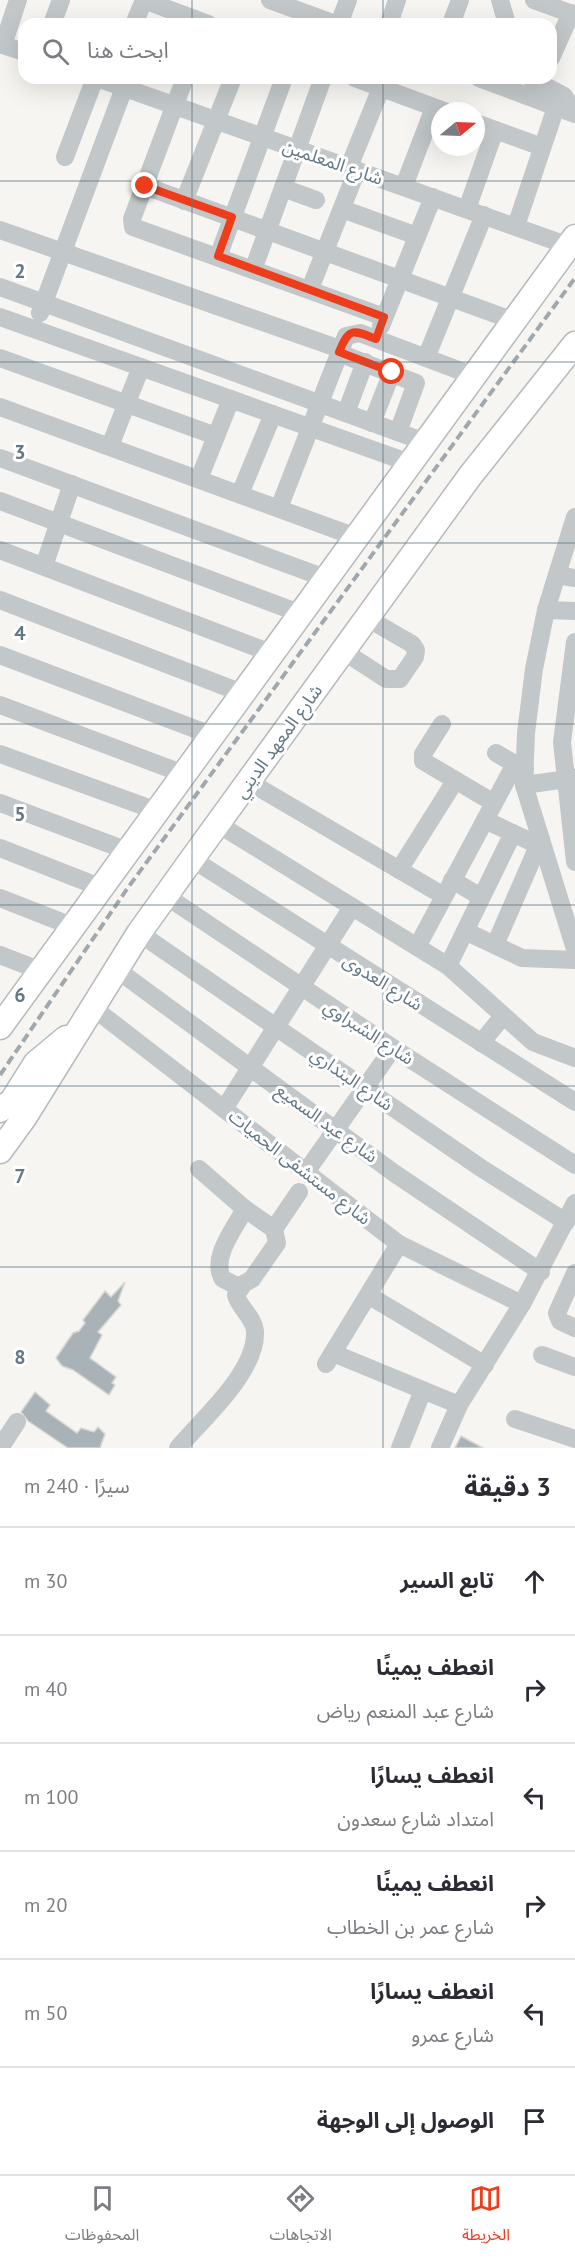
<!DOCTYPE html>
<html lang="ar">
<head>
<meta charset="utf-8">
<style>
	:root { --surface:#fff; --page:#f2f2f3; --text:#2b2b33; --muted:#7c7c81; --line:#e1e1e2; --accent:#ed3d1a }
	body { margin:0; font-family:"PT Sans","Noto Sans Arabic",sans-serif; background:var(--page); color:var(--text); direction:rtl }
	.compass { position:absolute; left:431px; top:102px; width:54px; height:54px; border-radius:50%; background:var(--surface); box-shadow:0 6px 24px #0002; rotate:71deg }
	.stop { position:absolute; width:18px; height:18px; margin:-14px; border:4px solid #ed3d1a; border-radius:50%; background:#fff }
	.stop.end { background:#ed3d1a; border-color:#fff; box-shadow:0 2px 6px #0008 }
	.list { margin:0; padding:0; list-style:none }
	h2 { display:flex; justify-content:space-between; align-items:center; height:78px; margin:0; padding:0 24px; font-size:26px }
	h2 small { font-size:20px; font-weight:400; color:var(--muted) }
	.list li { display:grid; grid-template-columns:39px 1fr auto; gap:18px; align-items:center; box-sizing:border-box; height:108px; padding:0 24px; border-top:2px solid var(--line) }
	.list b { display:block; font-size:22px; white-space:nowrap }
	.list p { margin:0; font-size:20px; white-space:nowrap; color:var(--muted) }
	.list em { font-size:20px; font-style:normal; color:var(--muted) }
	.icon { flex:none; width:33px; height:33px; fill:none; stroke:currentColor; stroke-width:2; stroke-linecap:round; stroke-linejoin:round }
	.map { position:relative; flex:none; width:575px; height:1448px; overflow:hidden; direction:ltr }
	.search { position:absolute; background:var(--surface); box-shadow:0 6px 24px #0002; left:18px; right:18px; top:18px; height:66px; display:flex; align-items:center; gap:15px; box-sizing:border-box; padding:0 21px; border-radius:18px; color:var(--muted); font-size:22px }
	.sheet { height:726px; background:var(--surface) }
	nav { display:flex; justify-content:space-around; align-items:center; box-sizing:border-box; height:84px; border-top:2px solid var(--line); background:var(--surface); font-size:16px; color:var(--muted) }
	nav a { display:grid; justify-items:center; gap:3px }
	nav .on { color:var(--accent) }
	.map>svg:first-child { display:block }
	.building { fill:#a9b3b7; stroke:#d7d7d4; stroke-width:1.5 }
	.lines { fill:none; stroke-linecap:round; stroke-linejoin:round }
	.major-casing { stroke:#b5babd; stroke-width:27 }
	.minor { stroke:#c2c7c9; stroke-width:18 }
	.major { stroke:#fff; stroke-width:24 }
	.rail { stroke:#a0a8ad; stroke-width:4; stroke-dasharray:9 4.5; stroke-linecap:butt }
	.route { stroke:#ed3d1a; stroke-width:8 }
	.grid { fill:none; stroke:#637884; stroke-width:1.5; stroke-opacity:0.55 }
	.labels { text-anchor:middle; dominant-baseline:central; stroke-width:6; stroke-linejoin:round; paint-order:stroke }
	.street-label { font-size:18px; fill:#637884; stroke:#fff }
	.grid-label { font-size:20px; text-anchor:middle; font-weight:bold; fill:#637884; stroke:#fff; stroke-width:6; stroke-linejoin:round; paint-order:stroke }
</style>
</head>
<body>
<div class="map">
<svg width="575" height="1448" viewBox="0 0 575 1448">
	<rect width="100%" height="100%" fill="#f6f5f1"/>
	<g class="building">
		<path d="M125,1282L118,1301L121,1305L98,1332L102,1335L90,1358L116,1377L112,1383L115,1385L109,1395L73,1370L62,1366L56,1358L73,1333L79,1331L85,1323L83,1320L105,1291L111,1297Z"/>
		<path d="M35,1392L50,1405L46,1411L77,1433L81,1428L94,1432L98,1427L105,1434L100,1448H68L28,1421L21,1412Z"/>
		<path d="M461,1436L483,1448H455Z"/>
	</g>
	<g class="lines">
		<g class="major-casing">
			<g id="major">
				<path d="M0,1027L575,237"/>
				<path d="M0,1110L12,1101L36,1063L66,1038"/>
				<path d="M0,1151L24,1118L139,933L192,859L470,476L575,344"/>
			</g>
		</g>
		<g class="minor">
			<path d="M144,0L208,24"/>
			<path d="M270,0L335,24"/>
			<path d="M500,0L507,24"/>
			<path d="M534,0L575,15"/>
			<path d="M52,24L61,0"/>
			<path d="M134,24L144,0"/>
			<path d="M339,24L348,0"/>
			<path d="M389,24L397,0"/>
			<path d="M451,24L460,0"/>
			<path d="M0,44L24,52"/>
			<path d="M3,45L18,0"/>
			<path d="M551,58L571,13"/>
			<path d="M97,78L569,246"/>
			<path d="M185,78L132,219L133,227L384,317"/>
			<path d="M355,78L444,111"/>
			<path d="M479,78L575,114"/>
			<path d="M530,78L564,96L570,106L569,111"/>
			<path d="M476,123L542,147"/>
			<path d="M65,157L95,78"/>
			<path d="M349,167L381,88"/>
			<path d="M145,186L514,321"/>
			<path d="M404,186L434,108"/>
			<path d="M283,188L316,200"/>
			<path d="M184,201L233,78"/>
			<path d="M342,209L417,236"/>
			<path d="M467,209L495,130"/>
			<path d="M516,226L556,107"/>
			<path d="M0,230L340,349"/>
			<path d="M218,257L284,78"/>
			<path d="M253,270L323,78"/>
			<path d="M0,287L425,442"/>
			<path d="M310,289L357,170"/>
			<path d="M40,313L124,88"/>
			<path d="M0,317L410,463"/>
			<path d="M381,326L433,197"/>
			<path d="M339,353L416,383L398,432"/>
			<path d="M0,358L216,436"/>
			<path d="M426,358L484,215"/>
			<path d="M0,407L356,537"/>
			<path d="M346,413L365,362"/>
			<path d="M372,423L392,372"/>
			<path d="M110,446L141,367"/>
			<path d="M0,458L325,578"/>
			<path d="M199,479L231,399"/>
			<path d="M240,494L273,414"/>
			<path d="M0,501L299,613"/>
			<path d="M279,508L346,336L360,333L474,376"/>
			<path d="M575,517L546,610L534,669L526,733L524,785L575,949"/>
			<path d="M0,550L271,653"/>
			<path d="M44,566L72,484"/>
			<path d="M557,575L575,578"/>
			<path d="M0,600L242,693"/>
			<path d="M546,610L575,611"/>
			<path d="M575,642L562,742L575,862"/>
			<path d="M343,651L386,679H400L415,657L416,650L412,644L367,618"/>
			<path d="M0,655L211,735"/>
			<path d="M0,705L184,774"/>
			<path d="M442,724L423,754V761L494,803"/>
			<path d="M496,753L525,770"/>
			<path d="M0,754L157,811"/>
			<path d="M249,782L444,896"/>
			<path d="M524,785L575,778"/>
			<path d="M0,803L128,851"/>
			<path d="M485,820L538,845"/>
			<path d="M218,824L448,966L533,1042L575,1058"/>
			<path d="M0,848L102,888"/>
			<path d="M192,859L575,1102"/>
			<path d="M399,870L455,781"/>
			<path d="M452,880L481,897"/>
			<path d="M166,896L393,1048L575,1165"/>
			<path d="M0,898L74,927"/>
			<path d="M465,931L522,958L575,960"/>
			<path d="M139,933L481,1168L566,1222"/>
			<path d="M495,945L541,839"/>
			<path d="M417,947L515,764"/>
			<path d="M0,955L41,971"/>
			<path d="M448,966L513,833"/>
			<path d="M116,969L394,1173L541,1272"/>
			<path d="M92,1007L399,1244L522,1304"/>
			<path d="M481,1043L503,1016"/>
			<path d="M224,1109L352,907"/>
			<path d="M199,1169L245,1209L274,1229"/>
			<path d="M306,1172L393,1048"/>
			<path d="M575,1273L557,1313L560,1321L575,1328"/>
			<path d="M241,1288L223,1279C210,1259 235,1227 245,1209"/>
			<path d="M368,1295L485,1365"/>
			<path d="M333,1353L459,1405"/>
			<path d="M542,1355L575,1367"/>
			<path d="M326,1364L399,1244"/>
			<path d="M515,1419L575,1439"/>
			<path d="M0,1448L17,1422"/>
			<path d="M178,1448C203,1418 257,1372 255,1331C254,1317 239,1308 236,1295L243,1284L252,1279L277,1243L274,1229L299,1192"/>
			<path d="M400,1448L423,1390"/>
			<path d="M440,1448L459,1405L522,1304L575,1203"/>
		</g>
		<use href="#major" class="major"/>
		<path class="rail" d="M0,1075L127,889L575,278"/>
	</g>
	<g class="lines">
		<path class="route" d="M145,186L232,217L218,256L384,317L376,339C352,329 349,328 339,352L392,372"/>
	</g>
	<path class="grid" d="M192,0V24M383,0V24M192,78V1448M383,78V1448M0,181H575M0,362H575M0,543H575M0,724H575M0,905H575M0,1086H575M0,1267H575"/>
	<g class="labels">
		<g class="street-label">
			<text transform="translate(333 162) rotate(19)">شارع المعلمين</text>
			<text transform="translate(278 741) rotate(-54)">شارع المعهد الديني</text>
			<text transform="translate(383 982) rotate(32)">شارع العدوى</text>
			<text transform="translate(369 1032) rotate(33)">شارع الشبراوي</text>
			<text transform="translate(352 1079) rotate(35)">شارع البنداري</text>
			<text transform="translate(327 1123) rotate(36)">شارع عبد السميع</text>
			<text transform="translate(300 1167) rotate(38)">شارع مستشفى الحميات</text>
		</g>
	</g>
	<g class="grid-label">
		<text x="20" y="278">2</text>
		<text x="20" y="459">3</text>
		<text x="20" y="640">4</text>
		<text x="20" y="821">5</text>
		<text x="20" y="1002">6</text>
		<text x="20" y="1183">7</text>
		<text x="20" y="1364">8</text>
	</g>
</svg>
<svg class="compass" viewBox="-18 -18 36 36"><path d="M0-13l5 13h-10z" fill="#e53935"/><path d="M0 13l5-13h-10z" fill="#7c7c81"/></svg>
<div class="stop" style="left:392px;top:372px"></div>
<div class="stop end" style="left:145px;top:186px"></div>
<div class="search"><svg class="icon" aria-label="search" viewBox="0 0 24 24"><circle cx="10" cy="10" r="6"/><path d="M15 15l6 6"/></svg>ابحث هنا</div>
</div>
<section class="sheet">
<h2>3 دقيقة<small>سيرًا · 240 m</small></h2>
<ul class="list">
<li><svg class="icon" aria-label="ahead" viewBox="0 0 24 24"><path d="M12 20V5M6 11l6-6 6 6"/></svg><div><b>تابع السير</b></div><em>30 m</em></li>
<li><svg class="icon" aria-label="right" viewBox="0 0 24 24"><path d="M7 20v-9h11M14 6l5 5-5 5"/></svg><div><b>انعطف يمينًا</b><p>شارع عبد المنعم رياض</p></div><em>40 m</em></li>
<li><svg class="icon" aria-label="left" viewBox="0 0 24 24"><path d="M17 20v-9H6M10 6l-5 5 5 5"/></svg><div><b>انعطف يسارًا</b><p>امتداد شارع سعدون</p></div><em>100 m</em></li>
<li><svg class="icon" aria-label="right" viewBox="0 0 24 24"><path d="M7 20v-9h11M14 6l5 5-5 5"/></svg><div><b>انعطف يمينًا</b><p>شارع عمر بن الخطاب</p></div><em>20 m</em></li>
<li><svg class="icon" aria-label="left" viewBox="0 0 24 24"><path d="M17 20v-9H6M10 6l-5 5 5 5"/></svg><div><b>انعطف يسارًا</b><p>شارع عمرو</p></div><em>50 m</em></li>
<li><svg class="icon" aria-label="arrive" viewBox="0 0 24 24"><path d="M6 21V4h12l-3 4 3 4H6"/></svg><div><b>الوصول إلى الوجهة</b></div></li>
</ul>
</section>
<nav>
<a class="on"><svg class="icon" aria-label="map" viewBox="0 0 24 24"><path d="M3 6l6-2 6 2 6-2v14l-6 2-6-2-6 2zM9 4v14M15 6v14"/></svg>الخريطة</a>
<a><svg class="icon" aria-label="directions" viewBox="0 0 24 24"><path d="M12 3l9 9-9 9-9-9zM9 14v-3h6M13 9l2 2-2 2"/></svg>الاتجاهات</a>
<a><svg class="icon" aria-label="saved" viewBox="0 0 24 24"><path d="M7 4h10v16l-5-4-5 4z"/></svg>المحفوظات</a>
</nav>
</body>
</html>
